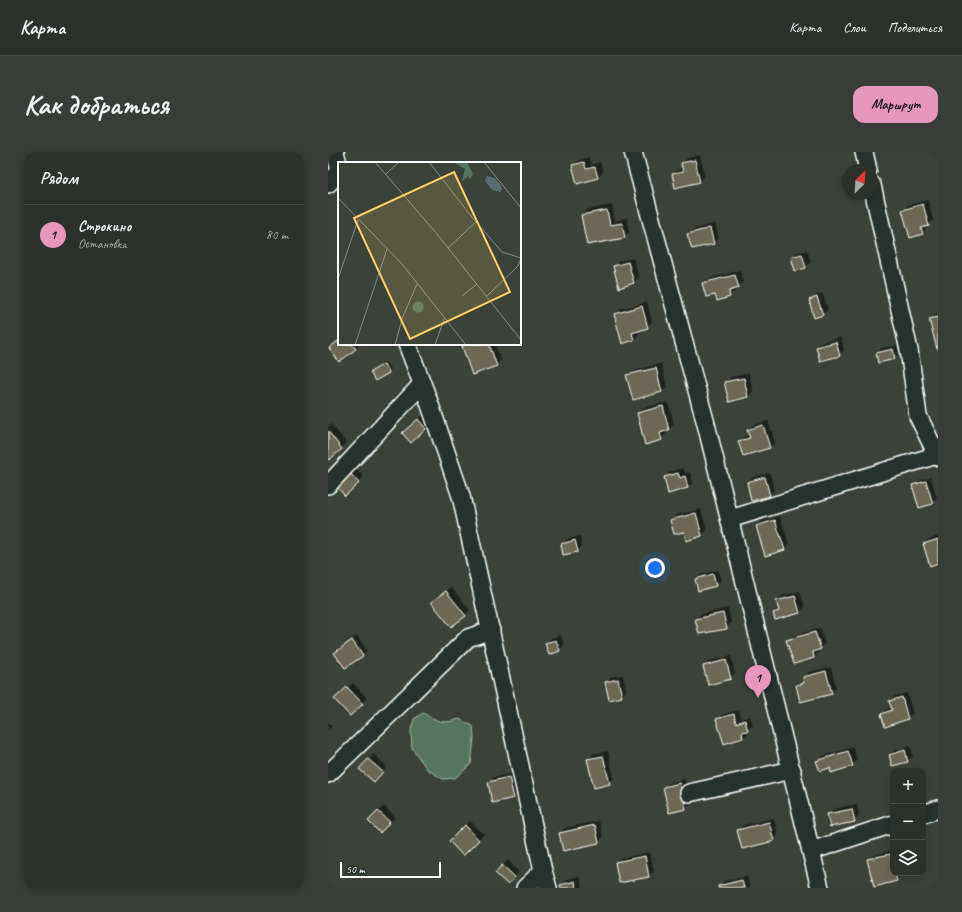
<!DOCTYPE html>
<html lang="ru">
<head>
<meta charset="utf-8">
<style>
	:root { --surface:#2c322b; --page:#383e37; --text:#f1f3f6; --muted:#a6aaa9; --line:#484d47; --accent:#e797bd }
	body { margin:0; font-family:Caveat,sans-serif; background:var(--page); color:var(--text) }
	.controls { position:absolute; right:12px; bottom:12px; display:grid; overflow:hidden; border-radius:8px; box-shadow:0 2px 6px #0003 }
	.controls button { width:36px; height:36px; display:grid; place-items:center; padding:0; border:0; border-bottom:1px solid var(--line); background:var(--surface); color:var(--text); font:20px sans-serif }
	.compass { position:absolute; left:514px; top:12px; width:36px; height:36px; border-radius:50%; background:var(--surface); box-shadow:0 2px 6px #0003; rotate:25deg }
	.scale { position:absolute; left:12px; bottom:10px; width:101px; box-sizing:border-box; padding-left:4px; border:2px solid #fff; border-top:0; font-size:11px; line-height:14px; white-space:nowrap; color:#fff; -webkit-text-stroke:3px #26332d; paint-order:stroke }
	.you { position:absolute; left:327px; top:416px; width:14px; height:14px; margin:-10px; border:3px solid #fff; border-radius:50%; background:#1a73e8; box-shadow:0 0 0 6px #1a73e833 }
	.badge { display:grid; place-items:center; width:26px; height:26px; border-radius:50%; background:var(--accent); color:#111; font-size:13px; font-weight:700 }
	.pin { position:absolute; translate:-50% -33px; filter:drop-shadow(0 1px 2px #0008) }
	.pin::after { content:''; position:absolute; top:21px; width:14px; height:12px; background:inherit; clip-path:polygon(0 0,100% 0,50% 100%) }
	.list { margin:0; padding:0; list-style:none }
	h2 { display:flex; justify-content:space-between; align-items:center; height:52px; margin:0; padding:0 16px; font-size:17px }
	h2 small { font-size:13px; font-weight:400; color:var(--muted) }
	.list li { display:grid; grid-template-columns:26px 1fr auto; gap:12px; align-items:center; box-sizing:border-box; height:60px; padding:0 16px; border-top:1px solid var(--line) }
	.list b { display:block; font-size:15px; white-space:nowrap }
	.list p { margin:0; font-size:13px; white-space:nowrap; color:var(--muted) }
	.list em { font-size:13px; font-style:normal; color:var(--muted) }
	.icon { flex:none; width:22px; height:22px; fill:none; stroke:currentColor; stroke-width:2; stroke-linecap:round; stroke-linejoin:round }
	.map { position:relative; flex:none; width:610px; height:736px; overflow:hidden; border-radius:12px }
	header { display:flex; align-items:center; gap:24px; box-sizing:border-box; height:56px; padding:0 20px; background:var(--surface); border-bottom:1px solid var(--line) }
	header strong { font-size:19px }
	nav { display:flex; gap:22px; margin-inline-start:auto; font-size:14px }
	.intro { display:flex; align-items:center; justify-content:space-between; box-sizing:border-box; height:96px; padding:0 24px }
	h1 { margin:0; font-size:28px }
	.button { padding:10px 18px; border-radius:12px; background:var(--accent); color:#111; font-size:14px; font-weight:700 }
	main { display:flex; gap:24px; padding:0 24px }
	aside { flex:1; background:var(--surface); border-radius:12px; box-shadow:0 2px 6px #0003 }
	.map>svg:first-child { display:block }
	.green { fill:#55755e; stroke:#aabaae }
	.shadow { fill:#0007 }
	.building { fill:#6d6755; stroke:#fff }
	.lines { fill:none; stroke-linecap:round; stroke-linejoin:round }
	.minor-casing { stroke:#fff; stroke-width:20 }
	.minor { stroke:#26332d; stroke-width:17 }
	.inset-road { fill:none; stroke:#898e88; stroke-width:1 }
	.view { fill:#ffd166; fill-opacity:0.15; stroke:#ffd166; stroke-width:2 }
	.inset-edge { fill:none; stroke:#fff; stroke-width:2 }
</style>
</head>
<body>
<header>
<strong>Карта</strong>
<nav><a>Карта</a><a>Слои</a><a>Поделиться</a></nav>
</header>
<div class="intro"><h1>Как добраться</h1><a class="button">Маршрут</a></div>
<main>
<aside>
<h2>Рядом<small></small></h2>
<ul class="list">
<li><span class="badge">1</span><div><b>Строкино</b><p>Остановка</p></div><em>80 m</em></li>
</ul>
</aside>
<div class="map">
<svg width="610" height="736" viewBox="0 0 610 736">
	<rect width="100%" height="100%" fill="#3b4339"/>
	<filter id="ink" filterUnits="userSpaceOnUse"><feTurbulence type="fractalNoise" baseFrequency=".025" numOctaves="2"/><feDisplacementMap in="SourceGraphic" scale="8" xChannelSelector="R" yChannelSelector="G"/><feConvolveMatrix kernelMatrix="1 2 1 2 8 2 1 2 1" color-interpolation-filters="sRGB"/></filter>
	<g filter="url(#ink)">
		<path class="green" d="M95,561C111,569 113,573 131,567L145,574L146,586L143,612L127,626L115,627L99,617L84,596L83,578L86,567Z"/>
		<g class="shadow">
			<path d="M372,3L377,24L372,30L345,22L350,17L355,16L354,11L360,6Z"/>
			<path d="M261,5L263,13L272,10L275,20L270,25L245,14L250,9Z"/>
			<path d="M600,48L605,68L599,74V76L594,81L575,58L580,53Z"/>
			<path d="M284,53L287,69L299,66L301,80L296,85L254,63L259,58Z"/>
			<path d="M387,71L391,86L386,91L360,82L366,77Z"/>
			<path d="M479,98L483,110L478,115L464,106L469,101Z"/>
			<path d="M305,106L311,125L306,130L286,114L291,109Z"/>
			<path d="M412,118L415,130L410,135L406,136L407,139L402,144L389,148L388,141L375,132L380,127Z"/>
			<path d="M494,141L500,157L495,162L482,149L487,144Z"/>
			<path d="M319,150L324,170L319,175L309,178L311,182L305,188L287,162L292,157Z"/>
			<path d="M608,162H610V196L602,168Z"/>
			<path d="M513,185L516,198L511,203L490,195L495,190Z"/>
			<path d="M11,188V192H32L27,196H2Z"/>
			<path d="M137,192H167L173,208L168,214L135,194Z"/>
			<path d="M570,193L571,201L566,206L549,201L554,196Z"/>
			<path d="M58,210L63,218L48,228L45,218Z"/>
			<path d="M333,211L339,235L334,240L300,224L305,219Z"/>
			<path d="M421,221L425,239L420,245L398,230L403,225Z"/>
			<path d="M340,250L346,272L341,277L337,278L338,282L333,287L310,261L315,256Z"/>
			<path d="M95,263L103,271L83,289L80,276Z"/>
			<path d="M440,269L447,290L442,295L416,303L411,290L416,285L422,283L420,278L425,273Z"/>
			<path d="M3,272L19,291L1,307L0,275Z"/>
			<path d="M355,316L357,321L362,320L365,330L360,335L337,325L342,320Z"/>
			<path d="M29,318L36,325L18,342L16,330Z"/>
			<path d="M442,321L446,338L441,343L420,330L425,325Z"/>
			<path d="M603,325L609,346L604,351L585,334L590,329Z"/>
			<path d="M373,357L379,378L374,383L356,379L343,368L348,363Z"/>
			<path d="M452,364L461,392L456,398L429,374L434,369Z"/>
			<path d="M252,384L254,394L249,399L234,392L239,387Z"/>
			<path d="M610,384V410L596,392L601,387Z"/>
			<path d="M390,418L393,428L388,433L368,427L373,422Z"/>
			<path d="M123,435L142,458L137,463L110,446Z"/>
			<path d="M472,439L477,455L472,460L447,466L446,461L451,456L449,449L454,444Z"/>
			<path d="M400,456L403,471L398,476L368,467L373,462Z"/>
			<path d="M492,476L497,491L490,497L491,500L486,505L466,511L460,489L465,484Z"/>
			<path d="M233,483L236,493L231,498L218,491L224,486Z"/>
			<path d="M29,484L39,498L34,503L7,501Z"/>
			<path d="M403,504L407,521L402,526L376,514L381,509Z"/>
			<path d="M503,515L508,536L503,541L469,534L474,529L477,528L476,526L481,520Z"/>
			<path d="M295,523L298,539L293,544L278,530L283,525Z"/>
			<path d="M25,531L39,546L22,562L12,542Z"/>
			<path d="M579,541L585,561L580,566L557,573L554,562L559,557L564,555L562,549L567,544Z"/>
			<path d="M411,558L413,567L422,564L425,573L419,578L420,581L415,586L390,567L395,562Z"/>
			<path d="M0,570L4,574L0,578Z"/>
			<path d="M582,594L585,604L580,609L565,613L562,603L567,598Z"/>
			<path d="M525,595L529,608L524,613L502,615L490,609L495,604Z"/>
			<path d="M280,599L286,626L281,631L260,608L265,602Z"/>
			<path d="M46,602L59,615L51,624L33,616Z"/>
			<path d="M186,621L190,640L185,645L161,630L166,625Z"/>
			<path d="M357,627L363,651L358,656L336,636L341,631Z"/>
			<path d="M529,652L531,664L526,669L501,662L506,657Z"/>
			<path d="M56,654L67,665L52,680L41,669Z"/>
			<path d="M446,666L450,683L445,688L410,679L415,673Z"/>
			<path d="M142,669L156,682L135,702L122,689Z"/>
			<path d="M271,669L275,685L270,690L232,681L237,676Z"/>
			<path d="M565,698V721H573V723L568,728L540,708L545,703Z"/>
			<path d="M322,700L326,719L321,724L288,711L293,706Z"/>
			<path d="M180,708L191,720L180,731L168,721Z"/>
			<path d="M251,724L255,736H234L233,733L238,728Z"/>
			<path d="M419,724L422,736H392L391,734L396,729Z"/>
		</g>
		<g class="building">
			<path d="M367,8L372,30L347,36L344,22L355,20L353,11Z"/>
			<path d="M256,10L258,17L267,15L270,26L249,32L244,13Z"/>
			<path d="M595,52L601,74L593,76L595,82L582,86L574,58Z"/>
			<path d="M279,58L282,73L294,71L297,86L259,93L253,63Z"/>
			<path d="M382,76L386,92L364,97L359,82Z"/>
			<path d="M474,102L478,116L467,119L463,105Z"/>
			<path d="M300,110L306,131L291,136L285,114Z"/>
			<path d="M407,123L411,136L401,139L402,145L389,149L387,143L378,145L374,131Z"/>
			<path d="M489,145L495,163L486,166L481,148Z"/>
			<path d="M314,154L320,176L304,181L306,188L294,192L286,162Z"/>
			<path d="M610,165V197H609L601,167Z"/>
			<path d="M11,188V192H24L28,197L11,210L1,196Z"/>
			<path d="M508,190L512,204L492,209L488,195Z"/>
			<path d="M140,192H161L169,214L144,223L134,194Z"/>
			<path d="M565,197L567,207L550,211L548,201Z"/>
			<path d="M56,212L61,221L47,229L42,220Z"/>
			<path d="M328,216L334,240L305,248L298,223Z"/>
			<path d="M416,226L420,245L401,250L396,230Z"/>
			<path d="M335,254L341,278L332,281L334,288L317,293L309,261Z"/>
			<path d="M90,267L98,277L83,291L74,281Z"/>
			<path d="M435,273L442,296L415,304L410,289L422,286L419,278Z"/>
			<path d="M0,279L14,297L1,308L0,307Z"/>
			<path d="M350,321L352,326L357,324L360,336L340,342L336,325Z"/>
			<path d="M23,322L31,331L17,344L9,335Z"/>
			<path d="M437,325L442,344L423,349L419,330Z"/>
			<path d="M598,329L605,352L591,356L584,333Z"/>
			<path d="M368,361L374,384L358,389L356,380L346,382L342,368Z"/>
			<path d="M447,368L457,398L437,404L428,374Z"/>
			<path d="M610,387V411L602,414L595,392Z"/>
			<path d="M247,388L250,400L235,403L233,392Z"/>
			<path d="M385,422L388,434L370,439L367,427Z"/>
			<path d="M118,439L138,464L123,475L103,450Z"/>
			<path d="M467,444L472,461L447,468L445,461L451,459L448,449Z"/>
			<path d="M395,461L399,477L371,482L367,467Z"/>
			<path d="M487,480L493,497L485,500L486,506L466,512L458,488Z"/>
			<path d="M24,488L35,504L17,516L6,501Z"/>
			<path d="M228,488L232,499L221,503L217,491Z"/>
			<path d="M398,508L403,527L380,533L375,514Z"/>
			<path d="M498,519L504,542L472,550L468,533L476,531L475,525Z"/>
			<path d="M290,527L294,545L281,548L277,530Z"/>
			<path d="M19,535L35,552L22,564L6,547Z"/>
			<path d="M574,545L580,567L557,575L553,562L564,558L561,549Z"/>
			<path d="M406,562L408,571L417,568L420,579L414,580L415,586L396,592L388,567Z"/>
			<path d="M577,598L580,610L564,614L561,603Z"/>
			<path d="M520,599L525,614L503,621L502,616L492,619L488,609Z"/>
			<path d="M275,604L282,632L266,636L259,607Z"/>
			<path d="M40,607L55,620L46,630L31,617Z"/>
			<path d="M181,625L186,646L164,651L160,630Z"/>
			<path d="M352,631L358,657L341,661L335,635Z"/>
			<path d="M524,657L527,670L502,675L499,662Z"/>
			<path d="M50,659L62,670L52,681L40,669Z"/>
			<path d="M441,670L446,689L414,697L409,678Z"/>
			<path d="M137,673L151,688L135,704L121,689Z"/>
			<path d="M267,673L271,691L235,699L231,681Z"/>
			<path d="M562,702L565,714V721H567L569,729L546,735L539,707Z"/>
			<path d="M317,704L321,725L291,731L287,710Z"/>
			<path d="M174,713L187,725L180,733L167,721Z"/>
			<path d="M414,728L416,736H390V734Z"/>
			<path d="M247,729L248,736H233L232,733Z"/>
		</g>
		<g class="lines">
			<g class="minor-casing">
				<g id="minor">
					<path d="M7,0L11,15"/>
					<path d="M305,0L378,272L492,736"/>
					<path d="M536,0L540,18"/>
					<path d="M0,32L11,20"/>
					<path d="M544,33L581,198L590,264L610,305"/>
					<path d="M79,192L100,247L133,344L215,719L220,736"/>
					<path d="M0,333L94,232"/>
					<path d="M402,367L609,303"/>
					<path d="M0,622L140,486L163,478"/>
					<path d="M361,641L464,618"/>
					<path d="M595,662L610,657"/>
					<path d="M483,699L565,672"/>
					<path d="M197,736L215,719"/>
				</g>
			</g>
			<use href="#minor" class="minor"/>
		</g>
	</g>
	<g transform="translate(10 10)">
		<rect width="183" height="183" fill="#3b4339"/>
		<path d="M115,0H129L135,12L132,17L130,14L124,19L127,7ZM74.5 145a5.5 5.5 0 1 1 11 0a5.5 5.5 0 1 1-11 0Z" fill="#55755e"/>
		<path d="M149,14L157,16L164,25L163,30L154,28L147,19Z" fill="#576c75"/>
		<path class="inset-road" d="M37,0L99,72L183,178M91,0L133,54L164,90L183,96M146,0L183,46M48,12L61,0M0,36L64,102L128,183M110,86L139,59M0,117L20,58M124,134L139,122M149,134L180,104L183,96M17,183L49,87M57,183L64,157L79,122M97,183L106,157"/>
		<path class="view" d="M116,10L172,130L72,177L16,56Z"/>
		<rect width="183" height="183" class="inset-edge"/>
	</g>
</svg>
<div class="controls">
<button>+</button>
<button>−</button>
<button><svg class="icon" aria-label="layers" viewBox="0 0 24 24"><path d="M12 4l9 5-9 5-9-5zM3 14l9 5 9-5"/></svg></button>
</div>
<svg class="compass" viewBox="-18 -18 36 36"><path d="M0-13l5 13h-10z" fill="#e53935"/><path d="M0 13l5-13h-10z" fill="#a6aaa9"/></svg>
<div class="scale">50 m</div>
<div class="you"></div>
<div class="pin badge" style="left:430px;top:546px">1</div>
</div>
</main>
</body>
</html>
